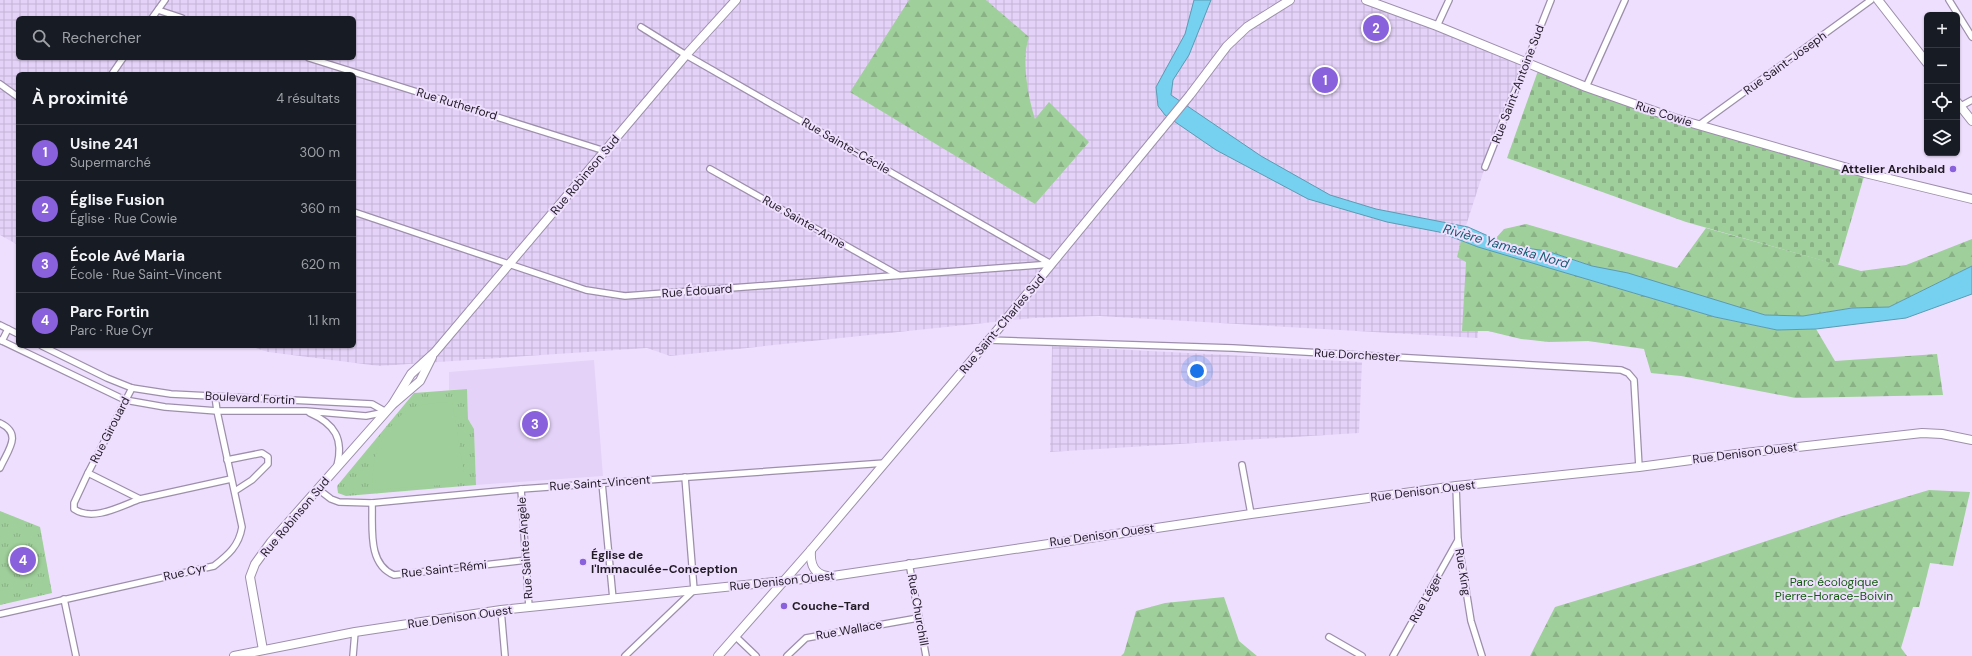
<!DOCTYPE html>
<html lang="fr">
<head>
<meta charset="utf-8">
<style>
	:root { --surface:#171b24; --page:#20242c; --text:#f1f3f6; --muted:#9ea1a6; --line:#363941; --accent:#8961dc }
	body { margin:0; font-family:"DM Sans",sans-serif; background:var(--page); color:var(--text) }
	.controls { position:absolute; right:12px; top:12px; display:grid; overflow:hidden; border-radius:6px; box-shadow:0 1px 3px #0004 }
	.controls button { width:36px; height:36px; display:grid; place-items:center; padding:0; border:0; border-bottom:1px solid var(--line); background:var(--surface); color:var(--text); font:20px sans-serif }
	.you { position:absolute; left:1197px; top:371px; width:14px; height:14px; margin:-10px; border:3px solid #fff; border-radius:50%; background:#1a73e8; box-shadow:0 0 0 6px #1a73e833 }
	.badge { display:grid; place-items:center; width:26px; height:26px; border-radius:50%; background:var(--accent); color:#fff; font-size:13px; font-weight:700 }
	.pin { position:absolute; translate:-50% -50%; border:2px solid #fff; box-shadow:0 1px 4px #0006 }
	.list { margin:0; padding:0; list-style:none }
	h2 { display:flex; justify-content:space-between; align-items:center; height:52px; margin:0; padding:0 16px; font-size:17px }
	h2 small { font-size:13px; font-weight:400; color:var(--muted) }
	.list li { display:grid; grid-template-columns:26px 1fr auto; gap:12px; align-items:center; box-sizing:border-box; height:56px; padding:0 16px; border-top:1px solid var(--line) }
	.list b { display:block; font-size:15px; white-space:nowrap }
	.list p { margin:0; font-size:13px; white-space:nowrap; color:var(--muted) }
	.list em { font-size:13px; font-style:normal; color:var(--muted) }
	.icon { flex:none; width:22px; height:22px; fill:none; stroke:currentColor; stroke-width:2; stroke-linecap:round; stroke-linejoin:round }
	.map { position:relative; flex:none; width:1972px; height:656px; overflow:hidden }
	.search { position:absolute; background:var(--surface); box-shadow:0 1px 3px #0004; left:16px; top:16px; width:340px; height:44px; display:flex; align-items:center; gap:10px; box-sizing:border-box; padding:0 14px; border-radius:6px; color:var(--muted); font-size:15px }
	.panel { position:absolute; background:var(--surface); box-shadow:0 1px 3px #0004; left:16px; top:72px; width:340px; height:276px; border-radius:6px }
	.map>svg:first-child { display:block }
	.built { fill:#e5d2f8 }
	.industrial { fill:url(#industrial-grid); fill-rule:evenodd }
	.grass { fill:url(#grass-tufts) }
	.forest { fill:url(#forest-firs) }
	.cemetery { fill:url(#cemetery-stones) }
	.garden { fill:#9fcf9a }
	.water { fill:#75d1ef; stroke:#5c9ab3 }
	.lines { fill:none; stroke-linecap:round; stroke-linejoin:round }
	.street-casing { stroke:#9d8fac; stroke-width:8 }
	.secondary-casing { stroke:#9d8fac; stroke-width:10 }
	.street { stroke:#fff; stroke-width:5.5 }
	.secondary { stroke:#fff; stroke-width:8 }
	.poi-dot { fill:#8961dc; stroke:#efdffe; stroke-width:1.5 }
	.labels { text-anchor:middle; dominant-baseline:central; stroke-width:4; stroke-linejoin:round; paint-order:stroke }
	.street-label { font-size:12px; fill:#211b26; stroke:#efdffe }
	.poi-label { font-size:12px; font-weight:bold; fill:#211b26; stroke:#efdffe; text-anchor:start }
	.park-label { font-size:12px; fill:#115a0d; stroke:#efdffe }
	.water-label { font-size:13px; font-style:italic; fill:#105d72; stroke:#efdffe }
</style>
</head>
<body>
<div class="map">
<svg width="1972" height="656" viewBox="0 0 1972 656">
	<defs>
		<pattern id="industrial-grid" width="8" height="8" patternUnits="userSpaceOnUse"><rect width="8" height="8" fill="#e5d2f8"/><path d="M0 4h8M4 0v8" fill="none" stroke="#c4b4d4"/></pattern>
		<pattern id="grass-tufts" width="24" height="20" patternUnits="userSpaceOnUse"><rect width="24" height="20" fill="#9fcf9a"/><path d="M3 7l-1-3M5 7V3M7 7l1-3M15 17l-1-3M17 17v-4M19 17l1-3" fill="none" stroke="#89b185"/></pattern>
		<pattern id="forest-firs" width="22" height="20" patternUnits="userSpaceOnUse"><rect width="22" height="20" fill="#9fcf9a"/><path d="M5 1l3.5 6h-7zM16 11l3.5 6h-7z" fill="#89b185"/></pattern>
		<pattern id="cemetery-stones" width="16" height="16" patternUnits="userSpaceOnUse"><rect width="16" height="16" fill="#9fcf9a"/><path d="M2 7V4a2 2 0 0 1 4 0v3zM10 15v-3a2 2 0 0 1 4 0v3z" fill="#89b185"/></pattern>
	</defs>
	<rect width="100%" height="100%" fill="#efdffe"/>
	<path class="built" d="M594,360L603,476L476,485L474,429L468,419L467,389L449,390V372Z"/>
	<g class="industrial">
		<path d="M0,0H1366L1526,62L1485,167L1461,241L1478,247V338L1099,316L1033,318L670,356L647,348L379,366L268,352L249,346H354V74H18V245L0,235ZM18,18H354V58H18Z"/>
		<path d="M1052,346L1362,362L1359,433L1050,452Z"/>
	</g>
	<g class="grass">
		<path d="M467,389L468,419L474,429L476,485L346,496L338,493L337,486L414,393Z"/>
		<path d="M0,511L40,527L52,593L0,605Z"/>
	</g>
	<g class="forest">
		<path d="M909,0H986L1029,37C1021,59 1028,97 1035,119L1049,102L1089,142L1035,204L850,92Z"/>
		<path d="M1526,224L1677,268L1706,228L1861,271L1906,265L1972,239V266L1889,307L1852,308L1803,316L1765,315L1592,266L1547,251L1518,247L1495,239L1504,229Z"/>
		<path d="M1461,241L1715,317L1777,330L1816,329L1835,361L1937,354L1943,395L1796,398L1681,376L1651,373L1644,349L1588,341L1549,342L1521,339L1488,331H1462L1466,262L1457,257Z"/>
		<path d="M1929,490L1970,492L1953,566L1930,563L1919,607H1913L1901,648L1907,656H1530L1555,607L1697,564L1839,517Z"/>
		<path d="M1224,597L1239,641L1257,656H1121L1124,653L1136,611L1165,603Z"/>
	</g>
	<path class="cemetery" d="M1539,68L1586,87L1865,173L1838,265L1686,222L1507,158Z"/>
	<path class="garden" d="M452,402L464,473L456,484L373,490C372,464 375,444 393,424C398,419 403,412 409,409C422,403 438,403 452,402Z"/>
	<path class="water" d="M1194,0H1211L1189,55L1173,80L1171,95L1261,156L1330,195L1376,209L1468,227L1495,239L1518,247L1547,251L1592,266L1628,273L1765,315L1803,316L1852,308L1889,307L1972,266V294L1906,318L1816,329L1777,330L1715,317L1478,247L1439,232L1387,222L1308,199L1216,150L1165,115L1158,106L1156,87L1185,34Z"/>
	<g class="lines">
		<g class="street-casing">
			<g id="street">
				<path d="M1949,0L1972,37"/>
				<path d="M158,10L182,18"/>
				<path d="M152,18L165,0"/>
				<path d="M1437,26L1449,0"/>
				<path d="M641,27L686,55L1051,264"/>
				<path d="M309,58L605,151"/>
				<path d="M112,74L123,58"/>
				<path d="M0,84L18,97"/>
				<path d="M1586,87L1625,0"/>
				<path d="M1961,106L1972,100"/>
				<path d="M1699,125L1871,0"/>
				<path d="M1485,167L1551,0"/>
				<path d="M710,169L898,275"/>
				<path d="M354,212L586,290L625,296L1052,264"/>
				<path d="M0,325L18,334"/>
				<path d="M0,340L125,400L165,407L217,411H306L366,416L386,412"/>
				<path d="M988,340L1233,348L1621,370L1628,373L1634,380L1639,467"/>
				<path d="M2,341L8,329"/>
				<path d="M42,346L107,378L132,388L171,394L372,404L386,412"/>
				<path d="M132,388L88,473L140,499L231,479"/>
				<path d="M310,413C335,424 344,439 337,466"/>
				<path d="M0,423C23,434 8,450 0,468"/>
				<path d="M227,460L262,453L268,457V464L252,480L235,491"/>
				<path d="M1242,465L1251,514"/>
				<path d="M88,473L74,503V509C93,522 121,506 140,499"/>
				<path d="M602,483L613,599"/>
				<path d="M1456,486L1458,540L1471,621L1482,656"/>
				<path d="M318,489L331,499L339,502L372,503L521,489L885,463"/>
				<path d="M521,489L529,607"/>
				<path d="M372,503C373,527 367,564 394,575L527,560"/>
				<path d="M909,563L926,656"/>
				<path d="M64,599L76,656"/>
				<path d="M501,610L505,656"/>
				<path d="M0,614L214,566C228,555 239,546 242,527L217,411L215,396"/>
				<path d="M735,636L756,656"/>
				<path d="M1329,637L1362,656"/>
				<path d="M353,656L355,632"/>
				<path d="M625,656L694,590L685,477"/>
				<path d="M787,656L806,638L918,618"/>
				<path d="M1393,656L1458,540"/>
			</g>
		</g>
		<g class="secondary-casing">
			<g id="secondary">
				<path d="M1366,0L1437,26L1586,87L1674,118L1865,173L1972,199"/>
				<path d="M1878,0L1927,63"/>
				<path d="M1957,102L1972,121"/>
				<path d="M392,405L411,374L435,352L686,55L736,0"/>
				<path d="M811,550C810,563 813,574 827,576"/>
				<path d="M263,650L250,577L255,564L271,542L392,405L420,381L432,357"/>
				<path d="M234,656L355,632L501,610L833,576L1251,514L1456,486L1639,467L1736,454L1922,433L1942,434L1972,440"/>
				<path d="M718,656L811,550L999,328L1190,95L1227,46L1247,27L1290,0"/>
			</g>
		</g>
		<use href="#street" class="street"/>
		<use href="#secondary" class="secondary"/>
	</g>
	<g class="poi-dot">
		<circle cx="1953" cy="169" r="4"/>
		<circle cx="583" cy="562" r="4"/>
		<circle cx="784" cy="606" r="4"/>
	</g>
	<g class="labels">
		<g class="street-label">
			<text transform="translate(1785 63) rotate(-36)">Rue Saint-Joseph</text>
			<text transform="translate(1518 84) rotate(-69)">Rue Saint-Antoine Sud</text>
			<text transform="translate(457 104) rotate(17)">Rue Rutherford</text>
			<text transform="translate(1664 114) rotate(18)">Rue Cowie</text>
			<text transform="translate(846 146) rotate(30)">Rue Sainte-Cécile</text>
			<text transform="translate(585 175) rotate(-50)">Rue Robinson Sud</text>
			<text transform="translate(804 222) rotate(30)">Rue Sainte-Anne</text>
			<text transform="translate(697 291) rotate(-4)">Rue Édouard</text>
			<text transform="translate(1002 324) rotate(-50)">Rue Saint-Charles Sud</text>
			<text transform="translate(1357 355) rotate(3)">Rue Dorchester</text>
			<text transform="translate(250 398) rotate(3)">Boulevard Fortin</text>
			<text transform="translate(110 430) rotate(-63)">Rue Girouard</text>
			<text transform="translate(1745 453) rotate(-7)">Rue Denison Ouest</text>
			<text transform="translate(600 483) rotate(-4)">Rue Saint-Vincent</text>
			<text transform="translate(1423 491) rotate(-7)">Rue Denison Ouest</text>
			<text transform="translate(295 517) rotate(-50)">Rue Robinson Sud</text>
			<text transform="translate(1102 535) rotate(-8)">Rue Denison Ouest</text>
			<text transform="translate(525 548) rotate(-94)">Rue Sainte-Angèle</text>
			<text transform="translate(444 569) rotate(-6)">Rue Saint-Rémi</text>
			<text transform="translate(185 572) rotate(-13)">Rue Cyr</text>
			<text transform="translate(1463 572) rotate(81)">Rue King</text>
			<text transform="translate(782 581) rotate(-6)">Rue Denison Ouest</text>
			<text transform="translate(1426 598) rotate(-61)">Rue Léger</text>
			<text transform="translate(918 610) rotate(80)">Rue Churchill</text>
			<text transform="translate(460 617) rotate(-8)">Rue Denison Ouest</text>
			<text transform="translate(849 630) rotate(-10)">Rue Wallace</text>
		</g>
		<g class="poi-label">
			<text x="1945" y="169" text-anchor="end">Attelier Archibald</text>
			<text x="591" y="555">Église de<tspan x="591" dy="14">l'Immaculée-Conception</tspan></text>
			<text x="792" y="606">Couche-Tard</text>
		</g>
		<g class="park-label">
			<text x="1834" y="582">Parc écologique<tspan x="1834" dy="14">Pierre-Horace-Boivin</tspan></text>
		</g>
		<g class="water-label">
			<text transform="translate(1506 246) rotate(16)">Rivière Yamaska Nord</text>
		</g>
	</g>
</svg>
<div class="controls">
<button>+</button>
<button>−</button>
<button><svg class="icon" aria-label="locate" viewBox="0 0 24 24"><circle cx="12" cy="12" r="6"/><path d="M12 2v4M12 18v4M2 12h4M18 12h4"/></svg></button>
<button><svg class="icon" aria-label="layers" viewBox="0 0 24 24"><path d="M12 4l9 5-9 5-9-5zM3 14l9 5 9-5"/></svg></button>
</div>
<div class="you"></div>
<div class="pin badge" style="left:1325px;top:80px">1</div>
<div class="pin badge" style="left:1376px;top:28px">2</div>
<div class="pin badge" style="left:535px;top:424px">3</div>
<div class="pin badge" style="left:23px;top:560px">4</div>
<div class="search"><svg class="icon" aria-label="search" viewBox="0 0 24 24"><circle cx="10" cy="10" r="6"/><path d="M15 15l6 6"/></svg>Rechercher</div>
<section class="panel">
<h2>À proximité<small>4 résultats</small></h2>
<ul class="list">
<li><span class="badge">1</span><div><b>Usine 241</b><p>Supermarché</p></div><em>300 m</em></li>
<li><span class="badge">2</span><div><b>Église Fusion</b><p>Église · Rue Cowie</p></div><em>360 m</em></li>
<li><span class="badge">3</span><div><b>École Avé Maria</b><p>École · Rue Saint-Vincent</p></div><em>620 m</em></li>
<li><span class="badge">4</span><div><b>Parc Fortin</b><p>Parc · Rue Cyr</p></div><em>1.1 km</em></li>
</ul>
</section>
</div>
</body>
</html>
